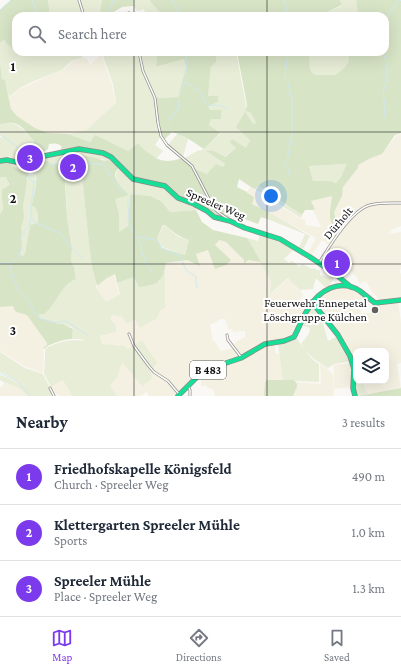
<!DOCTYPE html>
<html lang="en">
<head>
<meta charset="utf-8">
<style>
	:root { --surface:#fff; --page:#f2f2f3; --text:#1f2937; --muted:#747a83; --line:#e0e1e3; --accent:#7c3aed }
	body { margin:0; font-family:"Crimson Pro",serif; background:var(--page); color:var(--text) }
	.controls { position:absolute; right:12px; bottom:12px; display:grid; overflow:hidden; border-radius:8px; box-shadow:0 4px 16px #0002 }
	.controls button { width:36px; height:36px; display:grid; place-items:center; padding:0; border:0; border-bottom:1px solid var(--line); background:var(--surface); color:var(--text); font:20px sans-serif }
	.you { position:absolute; left:271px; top:196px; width:14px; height:14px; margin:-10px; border:3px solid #fff; border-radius:50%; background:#1a73e8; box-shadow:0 0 0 6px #1a73e833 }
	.badge { display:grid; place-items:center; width:26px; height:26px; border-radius:50%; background:var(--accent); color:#fff; font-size:13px; font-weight:700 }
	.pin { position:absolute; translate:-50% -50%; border:2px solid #fff; box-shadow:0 1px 4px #0006 }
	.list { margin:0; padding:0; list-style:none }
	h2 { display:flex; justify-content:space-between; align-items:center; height:52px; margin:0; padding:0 16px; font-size:17px }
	h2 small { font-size:13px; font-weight:400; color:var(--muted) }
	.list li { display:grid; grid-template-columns:26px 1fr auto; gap:12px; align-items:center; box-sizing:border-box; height:56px; padding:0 16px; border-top:1px solid var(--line) }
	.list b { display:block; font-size:15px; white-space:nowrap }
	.list p { margin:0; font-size:13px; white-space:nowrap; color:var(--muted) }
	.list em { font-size:13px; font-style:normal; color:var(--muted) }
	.icon { flex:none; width:22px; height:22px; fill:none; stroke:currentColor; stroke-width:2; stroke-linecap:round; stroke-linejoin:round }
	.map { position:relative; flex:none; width:401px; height:396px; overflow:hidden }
	.search { position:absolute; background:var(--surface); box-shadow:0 4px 16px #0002; left:12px; right:12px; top:12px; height:44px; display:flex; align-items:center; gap:10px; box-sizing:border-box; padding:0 14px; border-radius:12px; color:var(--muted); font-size:15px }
	.sheet { height:220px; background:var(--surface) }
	nav { display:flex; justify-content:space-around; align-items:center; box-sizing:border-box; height:56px; border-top:1px solid var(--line); background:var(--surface); font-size:11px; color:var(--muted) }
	nav a { display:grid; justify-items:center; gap:2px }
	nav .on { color:var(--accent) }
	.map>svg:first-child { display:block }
	.farmland { fill:#f5f1e2 }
	.green { fill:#e7edd7 }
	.forest { fill:#d8e4c6; fill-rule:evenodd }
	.cemetery { fill:#e7e9da }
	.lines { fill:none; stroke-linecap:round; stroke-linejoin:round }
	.stream { stroke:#cfe9f0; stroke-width:1 }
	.street-casing { stroke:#949392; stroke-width:3 }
	.fast-casing { stroke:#8b8a88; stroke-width:5.5 }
	.street { stroke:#fefefd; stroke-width:1.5 }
	.fast { stroke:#16e098; stroke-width:4 }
	.grid { fill:none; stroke:#0e0e0e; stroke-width:1; stroke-opacity:0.55 }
	.poi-dot { fill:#61605e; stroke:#fff; stroke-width:1.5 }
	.labels { text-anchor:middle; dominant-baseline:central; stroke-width:4; stroke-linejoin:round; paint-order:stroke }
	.shield { fill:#fff; stroke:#565656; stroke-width:1 }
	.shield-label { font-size:11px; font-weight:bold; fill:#0e0e0e }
	.street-label { font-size:12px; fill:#0e0e0e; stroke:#fff }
	.poi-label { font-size:12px; fill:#0e0e0e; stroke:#fff; text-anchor:end }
	.grid-label { font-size:13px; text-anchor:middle; font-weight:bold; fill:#0e0e0e; stroke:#fff; stroke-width:4; stroke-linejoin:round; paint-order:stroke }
</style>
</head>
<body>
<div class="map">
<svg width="401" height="396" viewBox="0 0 401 396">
	<rect width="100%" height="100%" fill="#faf8f4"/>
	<g class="farmland">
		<path d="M101,55L112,84L113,92L116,103L86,130L68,134H48L35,128L17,116L11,109L9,98L20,89L50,75L63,70L72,62L82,58H86L90,65Z"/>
		<path d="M401,134V202L374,203L367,205L363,207L355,214L344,226L335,219L333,212L342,196L343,187L358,168L357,165L371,158L382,154L396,136Z"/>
		<path d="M250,187L299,218L306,220L305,225L321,227L313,210L315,209L311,201L332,196L329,216L330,219L333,224L338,228L340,229V231L330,246L322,240L311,256L307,254L316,238L269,212L251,204L246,193Z"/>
		<path d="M401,203V226L393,229L388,234L401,232V269L399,271L401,274V298L380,301L371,290L366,281L360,284L357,278L345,265L348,257L339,251L335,258L327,252L344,228L361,209L365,207L373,205Z"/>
		<path d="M219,240L226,242L244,260L245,263L248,260L261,262L271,281V294L289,278L300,290L303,295L297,303L306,309L295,334L288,339L271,342L241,356L234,345L235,342L245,337V331L233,332L232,329L228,330L227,323H226V321L224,319H221L210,325L213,341L215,342L221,351L233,348L240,357L197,375L176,396H148L149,395L146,392L141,396H117L110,385L116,377L122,361L151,373L152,371L142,341L127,349L125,346L102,344L100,336L116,332L111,320L112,315L135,319L157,318L160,311L165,308V271L166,263L187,260L200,265L196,254L208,249L215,245Z"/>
		<path d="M114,274L119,294L106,302L96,288L97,286L107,278Z"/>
		<path d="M340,287H348L359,291L367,298L359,307L361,313H377V306L374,304L398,302L401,322V363L397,364L401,388L368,394L365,389L364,381H386V351H356V362L353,363L328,321L339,317L337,312L325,316L314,302L328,289Z"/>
		<path d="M4,306H14L20,313L27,314L47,343V345L43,348L44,360L43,373L26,367L0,351V307Z"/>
		<path d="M274,343L276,354H280L281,358L283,380L267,381L265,382L264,396H215L213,389H210L206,386H201V375L204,373L259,348Z"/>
		<path d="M352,363L353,369L352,387L334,389V365Z"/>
		<path d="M320,364L326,367L333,375L334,396H293L297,386V384L296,382L320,384L321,381Z"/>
		<path d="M63,380L72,396H59L57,394L54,395L51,387L59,382Z"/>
		<path d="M5,383L9,384L19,388L28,396H0V388Z"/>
	</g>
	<g class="green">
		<path d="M48,0H78L83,16H50Z"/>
		<path d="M80,0H102L100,11L101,16H84Z"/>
		<path d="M134,0H149L163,16H146L144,9L138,11L133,6Z"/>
		<path d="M340,0H356L358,16H329L327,12L342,6Z"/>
		<path d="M4,40L12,49L16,47V52H41L43,53L44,52H84L82,58L71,61L62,70L34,81L20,88L9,97L5,81L2,79L0,61V43Z"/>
		<path d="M112,52H127L130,55L139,53L145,76L155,100L156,117L161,137L159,139L155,145L163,151L156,159L142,149L138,143L128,151L95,136L90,142L68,134L86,130L116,103L113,84L103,56Z"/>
		<path d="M140,52H156L157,60V67L184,59L186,67L178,97L155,98L144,70Z"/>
		<path d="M216,52H236L246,105L245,111L251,113L256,123L253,124L250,140L246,149L236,148L224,157L214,151L207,152L225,164L223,167L207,174L191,167L182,158H185L197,151L204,149L220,134L209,125L211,119H221L222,111H210L208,106L218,102L217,96H208L211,67L216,62Z"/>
		<path d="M310,52H347C352,64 344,68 335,75C312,75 308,78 310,52Z"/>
		<path d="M11,123C20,125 28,134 34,141L31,146L35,153L28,156L30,161L21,160L18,157L14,159L9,156L8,159L0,161V137L3,138V137L0,135V124Z"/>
		<path d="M178,133L188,139L183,157L168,145Z"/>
		<path d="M77,150L95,151L106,155L118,164L117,165L108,160L105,161L103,159H62L63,161L53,164L45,160L44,157Z"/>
		<path d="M348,164L341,177L336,183L331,181H313L309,166Z"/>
		<path d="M120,166L165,185L177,199L183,203L196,206V210L170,212L161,201L150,196L130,194L128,226L119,232V214L114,199L127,196C121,186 110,177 120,166Z"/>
		<path d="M34,170H36L35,207L38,214V224L30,225L25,253L23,256H21L0,235V229V231L5,204L2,197V201L3,203V210L0,214V178L3,177H6L8,181V186L28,180V175H33Z"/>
		<path d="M82,176L89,244L92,267L96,282V289L92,290L96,288L106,302L120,294L117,283L134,277L159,282L165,271V308L160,311L157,318L140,328L135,319L126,324L123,317V309L120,296L123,309V317L112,315L111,320L116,325V332L100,336L102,344L125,346L127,349L133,346L152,371L151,373L152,377L147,383H145L143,387L122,362L117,377L110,385L117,396H72L63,380L59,382L51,387L44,374L45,359V351L46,348C60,341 71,339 86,341L80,339H72L73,328L63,324H58L51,321L41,319L39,315L40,314H43L51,305L65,287L76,279L74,267L71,261L72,250L67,218L66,189L65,181Z"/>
		<path d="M259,186L302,215L301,218L254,189Z"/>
		<path d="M269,212L310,236L302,251L298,250L305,234L267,219Z"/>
		<path d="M164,225H165C173,233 178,238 189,240L185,255L162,247L157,238Z"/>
		<path d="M260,233L281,241L294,249L284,259L289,263L292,261L300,267L302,264L312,269L313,268L320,271V275L329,277L332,272L336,274L329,287L326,288L316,278L313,289L300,290L288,278L270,294L271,281L247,238L258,241Z"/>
		<path d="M313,304L323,318L322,320L328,341L338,336L345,349L351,361L334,364L328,368L314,359L304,349L313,360L319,364V382L296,381L293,380H283L278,343L296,337L301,345L304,348L301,344C305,339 310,334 310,328L301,325L309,309Z"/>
		<path d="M142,340L157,363L151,369L134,345Z"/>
		<path d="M0,352L25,368L43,374L54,396H28L19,388L9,384L5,383L0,380V375L9,378L20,385L11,377L0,372Z"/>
		<path d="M354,363H356V381H364L365,389L368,394L356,396C353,385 356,374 354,363Z"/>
	</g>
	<g class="forest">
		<path d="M11,0H48L50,16H16V47L12,49L4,40L0,43V10Z"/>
		<path d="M102,0H134L133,6L122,7L107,16H101L100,11Z"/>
		<path d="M149,0H340L342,5L327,12L329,16H163Z"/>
		<path d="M356,0H401V133L395,135L382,154L371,158L358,165V168L343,187L342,196L334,212C335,219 337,222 343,226L342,228C324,227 331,208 332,196L311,201L315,209L313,210H305L302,215L259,186L254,189L239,179L237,187L247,192V193L254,197L252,204L269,212L267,219L261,217L258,224L239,217L234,210L231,212L230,220L214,216L207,210L178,198L170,188L134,179L120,166C118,169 115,171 115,175C115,181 124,191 128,194L127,196L115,199L119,214V232L128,226L130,194L150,196L161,201L170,212L196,210L202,222L213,230L247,238L261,262L248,260L244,264V260L226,242L219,240L215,245L231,260L226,265L215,269L208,250L196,254L200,266L187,260L166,263C163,283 158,284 139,287L134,277L117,283L115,274L107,278L97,286L92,267L89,244L82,176L65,181L67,218L72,250L71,261L74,267L76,279C72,281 68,284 65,287C57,296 53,307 44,314H40L39,315L41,319L51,321L58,324H63L73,329L72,339C65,339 48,344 44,349L43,348L47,345V343L27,315L20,313L15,311L13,306L0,307V214L3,210V203L2,201V191L3,189L7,187L9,184L6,177H3L0,178V161L7,160L16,168L28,174L23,206L24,217L21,228L22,232L21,235L22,246L20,254L22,256H23L25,253L30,225L38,223V214L35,207L32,206C34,196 40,171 33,164L32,161L44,157L45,160L53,164L63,162L62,159L78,155L92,157L105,161L108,160L117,165L118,164L103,153L79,149L61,153L60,150L62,147C59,143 54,143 49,144L48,149L45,151C40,152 34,150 30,147L34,142L33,140C28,134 21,124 13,123C9,122 4,124 0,124V61L2,79L5,80L11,109L17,116L35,128L48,133L68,134L90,142L95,135L128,151L138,143C142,148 145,151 150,154C161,163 169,162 182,158L191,167L207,174L216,164L223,167L225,164L206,151H214L225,157L236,148L230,142L232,139L246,148L250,140L236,127L245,112L253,124L256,123L251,113L245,111L247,105L237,52H310C308,78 312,75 335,75C344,68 352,64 347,52H385V16H358ZM347,164L341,177L336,183L331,181H313L309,166ZM163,225H165C173,232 179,237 189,240L185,255L162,248L157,238Z"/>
		<path d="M156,52H216V62L211,67L208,96H218V102L208,106L210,110H222L221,119H211L209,125L220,133L204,149C193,142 184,135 172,132L164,140L160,133L155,98L178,97L186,67L184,59L156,67L157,60Z"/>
		<path d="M267,380H293C301,384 295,390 293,396H264L265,382Z"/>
		<path d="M401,388V396H358Z"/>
	</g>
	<path class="cemetery" d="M339,252L348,258L339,275L328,268Z"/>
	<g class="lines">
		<g class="stream">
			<path d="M32,0L35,7V12L36,16"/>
			<path d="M172,0C175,4 175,5 177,9C179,12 180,13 181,16"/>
			<path d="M283,0L286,6L288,16"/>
			<path d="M0,10L11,0"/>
			<path d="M108,16L113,0"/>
			<path d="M385,23L390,12L395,7L396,3L399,2L401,0"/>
			<path d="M187,52V56L186,58L187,63L185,82L202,93C202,98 205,104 209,106C216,104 221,106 227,108"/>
			<path d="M383,52L385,59"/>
			<path d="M285,81L286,68L288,52"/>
			<path d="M172,116L178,110L180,92L185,82"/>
			<path d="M384,118L385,105L383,93L387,79V63"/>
			<path d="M169,123L171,117"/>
			<path d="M0,135C3,137 6,138 9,141C13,144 16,147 21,150L18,156L20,159L26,161"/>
			<path d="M64,158L72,157L75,158H78L90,164L92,163L94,164H103L107,169L108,173L111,175C112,183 120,188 126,194"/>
			<path d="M287,161L292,134V99L288,84"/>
			<path d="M49,163L51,165L59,163L63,159"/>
			<path d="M27,164L28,166V178L33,182"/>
			<path d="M285,164L288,168"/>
			<path d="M288,170L289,174L293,178"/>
			<path d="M34,182L37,181V170L38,167L41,165"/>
			<path d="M128,198V208L129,210L128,218L131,228L136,238L139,237L156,240L159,243L161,248L165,249L167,251H168L180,256L186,270L190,273L196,277V283L197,288"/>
			<path d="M32,219L34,220L36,223L58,232L64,238L68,244L72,247L81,257"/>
			<path d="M137,239L141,244L142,253L146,262L147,266L151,270V272"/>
			<path d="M0,264L9,263L10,264C20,259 23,248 21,238L24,234V231L29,226L31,218V206L34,182"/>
			<path d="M10,265L13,279L20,292"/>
			<path d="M21,294L29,301L34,312L41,319L57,323L64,321L68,322L87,335"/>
			<path d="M0,374H2C5,376 8,376 11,378C19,382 25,389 30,396"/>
			<path d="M355,388V381"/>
		</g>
		<g class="street-casing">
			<g id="street">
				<path d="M79,0L84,16"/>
				<path d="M122,16L129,13L132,14L133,16"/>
				<path d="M100,52L101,54"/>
				<path d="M139,52L143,71L155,98L158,123L161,136L167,145L192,166L206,193L213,207L218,212L228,219L229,220"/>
				<path d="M319,263C329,247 351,210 370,205C379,202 392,203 401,203"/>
				<path d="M129,334L134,346L148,365L154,372L168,381L179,394"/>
				<path d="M227,335L228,340L241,357"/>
				<path d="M188,386L190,390V396"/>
				<path d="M50,388L54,396"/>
			</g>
		</g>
		<g class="fast-casing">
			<g id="fast">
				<path d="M0,161L7,160L16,162H24L44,156L79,149L103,153L111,157L133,179L165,186L178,198L194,204L207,211L214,217L230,221L245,228L280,239L310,257L334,273L351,287"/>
				<path d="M312,302L338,335L350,356L354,369L353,388L355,396"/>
				<path d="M178,396L197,377L211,368L241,358L265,344L284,341L294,337C299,328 302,318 308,309C319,290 340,278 360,291C365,295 370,299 375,303L401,300"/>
			</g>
		</g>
		<use href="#street" class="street"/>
		<use href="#fast" class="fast"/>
	</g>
	<path class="grid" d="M134,0V16M267,0V16M134,52V396M267,52V396M0,132H401M0,264H401"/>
	<circle class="poi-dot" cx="375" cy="310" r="4"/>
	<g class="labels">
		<rect class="shield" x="190" y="361" width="36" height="18" rx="3"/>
		<g class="shield-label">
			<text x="208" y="370">B 483</text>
		</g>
		<g class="street-label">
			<text transform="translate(216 204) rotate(23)">Spreeler Weg</text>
			<text transform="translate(338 223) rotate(-50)">Dürholt</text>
		</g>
		<g class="poi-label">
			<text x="367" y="303">Feuerwehr Ennepetal<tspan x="367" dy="14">Löschgruppe Külchen</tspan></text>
		</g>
	</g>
	<g class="grid-label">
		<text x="13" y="71">1</text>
		<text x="13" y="203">2</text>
		<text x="13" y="335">3</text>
	</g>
</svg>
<div class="controls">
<button><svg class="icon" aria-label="layers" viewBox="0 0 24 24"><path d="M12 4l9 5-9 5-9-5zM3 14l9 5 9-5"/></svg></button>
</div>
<div class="you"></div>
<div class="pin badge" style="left:337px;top:263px">1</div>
<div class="pin badge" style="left:73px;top:167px">2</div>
<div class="pin badge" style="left:30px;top:158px">3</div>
<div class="search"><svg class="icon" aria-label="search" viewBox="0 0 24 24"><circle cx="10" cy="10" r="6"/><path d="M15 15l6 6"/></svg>Search here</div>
</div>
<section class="sheet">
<h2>Nearby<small>3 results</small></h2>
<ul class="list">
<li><span class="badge">1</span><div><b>Friedhofskapelle Königsfeld</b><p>Church · Spreeler Weg</p></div><em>490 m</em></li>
<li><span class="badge">2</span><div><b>Klettergarten Spreeler Mühle</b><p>Sports</p></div><em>1.0 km</em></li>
<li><span class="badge">3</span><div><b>Spreeler Mühle</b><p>Place · Spreeler Weg</p></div><em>1.3 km</em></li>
</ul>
</section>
<nav>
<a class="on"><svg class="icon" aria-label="map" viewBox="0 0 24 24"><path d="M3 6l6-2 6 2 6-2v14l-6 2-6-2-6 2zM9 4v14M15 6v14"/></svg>Map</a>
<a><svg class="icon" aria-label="directions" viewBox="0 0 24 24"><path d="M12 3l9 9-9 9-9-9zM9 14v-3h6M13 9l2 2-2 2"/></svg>Directions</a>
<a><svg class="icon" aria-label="saved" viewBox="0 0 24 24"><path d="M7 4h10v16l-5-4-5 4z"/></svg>Saved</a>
</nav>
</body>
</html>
